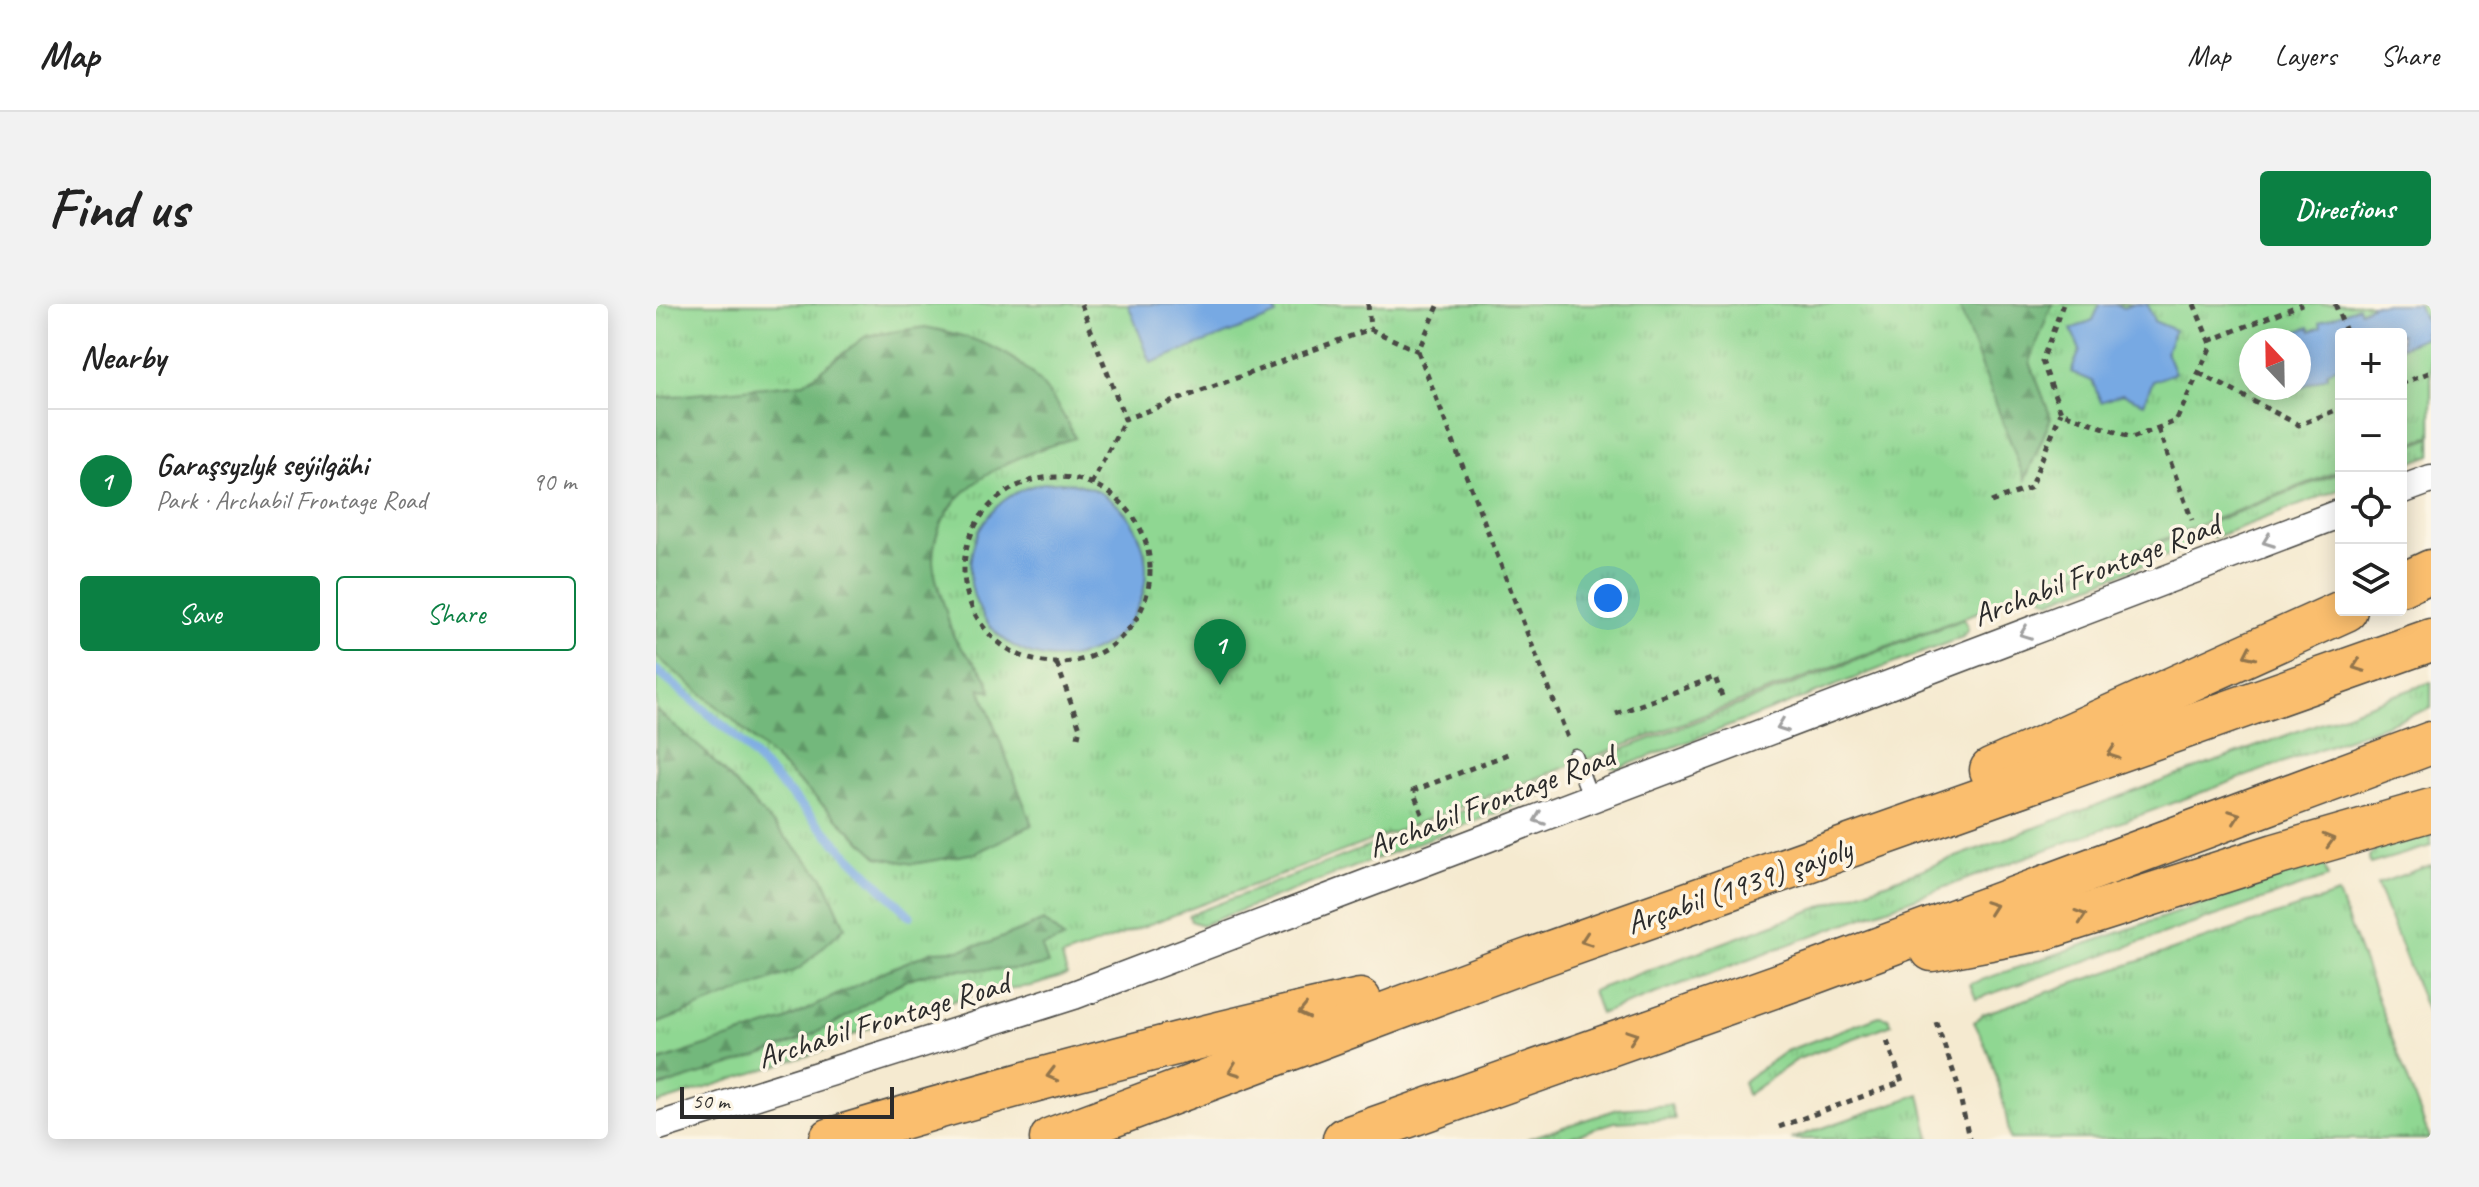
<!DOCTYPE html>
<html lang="en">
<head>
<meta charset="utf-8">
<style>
	:root { --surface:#fff; --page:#f2f2f2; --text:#222; --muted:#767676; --line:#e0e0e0; --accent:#0b8043 }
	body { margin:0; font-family:Caveat,sans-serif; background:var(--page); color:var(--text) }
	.controls { position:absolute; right:24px; top:24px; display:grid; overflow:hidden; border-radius:8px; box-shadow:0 4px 20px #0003 }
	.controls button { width:72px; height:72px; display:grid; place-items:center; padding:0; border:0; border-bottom:2px solid var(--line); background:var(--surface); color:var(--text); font:40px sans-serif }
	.compass { position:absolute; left:1583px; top:24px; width:72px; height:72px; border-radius:50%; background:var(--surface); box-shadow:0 4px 20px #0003; rotate:338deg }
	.scale { position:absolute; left:24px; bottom:20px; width:214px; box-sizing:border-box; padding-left:8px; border:4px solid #2b2b2b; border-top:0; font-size:22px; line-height:28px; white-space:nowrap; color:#2b2b2b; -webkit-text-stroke:6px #fcf5e5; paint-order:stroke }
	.you { position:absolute; left:952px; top:294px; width:28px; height:28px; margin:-20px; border:6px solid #fff; border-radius:50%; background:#1a73e8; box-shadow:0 0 0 12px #1a73e833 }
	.badge { display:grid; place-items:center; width:52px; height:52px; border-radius:50%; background:var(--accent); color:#fff; font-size:26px; font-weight:700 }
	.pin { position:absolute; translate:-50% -66px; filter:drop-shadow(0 2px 4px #0008) }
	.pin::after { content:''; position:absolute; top:42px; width:28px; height:24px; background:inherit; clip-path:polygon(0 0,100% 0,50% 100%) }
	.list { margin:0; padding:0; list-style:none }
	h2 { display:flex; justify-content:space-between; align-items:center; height:104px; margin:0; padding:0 32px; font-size:34px }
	h2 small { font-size:26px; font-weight:400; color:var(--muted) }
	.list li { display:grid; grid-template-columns:52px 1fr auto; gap:24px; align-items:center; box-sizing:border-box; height:144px; padding:0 32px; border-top:2px solid var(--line) }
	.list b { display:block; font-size:30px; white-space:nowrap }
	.list p { margin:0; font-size:26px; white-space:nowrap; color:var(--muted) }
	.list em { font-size:26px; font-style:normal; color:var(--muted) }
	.actions { display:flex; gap:16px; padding:24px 32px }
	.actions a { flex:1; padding:18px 0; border:2px solid var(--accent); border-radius:8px; text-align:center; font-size:28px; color:var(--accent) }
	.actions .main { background:var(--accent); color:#fff }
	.icon { flex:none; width:44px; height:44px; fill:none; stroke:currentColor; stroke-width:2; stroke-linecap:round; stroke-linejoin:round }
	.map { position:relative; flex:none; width:1775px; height:835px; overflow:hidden; border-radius:8px }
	header { display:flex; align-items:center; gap:48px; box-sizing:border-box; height:112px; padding:0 40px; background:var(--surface); border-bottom:2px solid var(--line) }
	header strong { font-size:38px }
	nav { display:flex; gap:44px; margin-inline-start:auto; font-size:28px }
	.intro { display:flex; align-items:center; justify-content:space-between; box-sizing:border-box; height:192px; padding:0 48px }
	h1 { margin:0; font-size:56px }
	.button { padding:20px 36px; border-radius:8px; background:var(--accent); color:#fff; font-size:28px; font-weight:700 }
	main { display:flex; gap:48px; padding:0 48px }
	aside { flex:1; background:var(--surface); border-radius:8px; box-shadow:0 4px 20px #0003 }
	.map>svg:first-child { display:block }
	.grass { fill:url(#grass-tufts); stroke:#5d815e; stroke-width:2; fill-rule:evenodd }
	.forest { fill:url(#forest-firs); stroke:#4f7254; stroke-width:2 }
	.water { fill:#77a9e3; stroke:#516a87; stroke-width:2 }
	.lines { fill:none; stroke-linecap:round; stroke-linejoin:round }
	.stream { stroke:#77a9e3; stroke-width:9 }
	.service-casing { stroke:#494844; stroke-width:17 }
	.minor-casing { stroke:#494844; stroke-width:31 }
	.primary-casing { stroke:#494844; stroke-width:45 }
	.path { stroke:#494844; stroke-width:5; stroke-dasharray:6 6; stroke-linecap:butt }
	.service { stroke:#fff; stroke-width:14 }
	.minor { stroke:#fff; stroke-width:28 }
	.primary { stroke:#fabe6e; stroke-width:42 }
	.oneway { stroke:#a0a0a0 }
	.oneway2 { stroke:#92744c }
	.labels { text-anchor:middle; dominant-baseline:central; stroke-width:7; stroke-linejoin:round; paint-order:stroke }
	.street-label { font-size:32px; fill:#2b2b2b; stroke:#fcf5e5 }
</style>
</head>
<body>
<header>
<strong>Map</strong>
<nav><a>Map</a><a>Layers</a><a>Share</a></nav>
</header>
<div class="intro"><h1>Find us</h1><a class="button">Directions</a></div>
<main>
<aside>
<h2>Nearby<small></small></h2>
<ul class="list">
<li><span class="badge">1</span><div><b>Garaşsyzlyk seýilgähi</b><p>Park · Archabil Frontage Road</p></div><em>90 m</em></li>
</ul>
<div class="actions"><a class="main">Save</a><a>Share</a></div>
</aside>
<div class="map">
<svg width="1775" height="835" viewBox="0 0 1775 835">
	<defs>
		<pattern id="grass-tufts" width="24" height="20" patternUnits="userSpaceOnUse" patternTransform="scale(2)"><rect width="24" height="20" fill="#8fd792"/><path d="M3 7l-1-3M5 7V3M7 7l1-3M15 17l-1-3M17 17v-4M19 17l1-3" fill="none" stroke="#7cb97e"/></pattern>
		<pattern id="forest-firs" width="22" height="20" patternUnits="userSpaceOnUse" patternTransform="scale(2)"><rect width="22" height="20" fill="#73b87c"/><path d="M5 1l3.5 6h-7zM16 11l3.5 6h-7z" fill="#5f9666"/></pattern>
	</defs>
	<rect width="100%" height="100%" fill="#fcf5e5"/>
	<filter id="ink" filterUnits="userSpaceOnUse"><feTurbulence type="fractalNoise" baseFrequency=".0125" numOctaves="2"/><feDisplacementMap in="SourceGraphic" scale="16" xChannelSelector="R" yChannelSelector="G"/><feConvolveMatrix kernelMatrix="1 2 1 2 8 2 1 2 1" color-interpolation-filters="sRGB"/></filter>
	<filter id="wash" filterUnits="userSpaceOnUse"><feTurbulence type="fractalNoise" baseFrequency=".006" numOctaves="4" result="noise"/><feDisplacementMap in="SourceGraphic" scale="32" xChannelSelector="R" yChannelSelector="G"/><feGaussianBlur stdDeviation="1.8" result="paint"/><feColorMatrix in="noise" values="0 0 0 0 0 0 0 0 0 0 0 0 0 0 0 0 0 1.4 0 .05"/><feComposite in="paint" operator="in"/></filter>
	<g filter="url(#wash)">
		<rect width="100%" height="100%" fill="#f5ead0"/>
		<g class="grass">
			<path d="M0,0H1775V132L1745,143V30H1685V166L1309,313L406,653L411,671L376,682L329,687L204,727L169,746L0,800ZM1595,36H1643V84H1595Z"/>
			<path d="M1775,134V151L1754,159L1748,144Z"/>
			<path d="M1685,168V185L1557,234L1551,220Z"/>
			<path d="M1528,229L1534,243L1394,297L1386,292L1383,284Z"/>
			<path d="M1308,315L1312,325L1307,333L963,464L955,463L949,452Z"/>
			<path d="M1775,378V404L944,710L936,687Z"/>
			<path d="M892,474L895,482L890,490L546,621L535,617L533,611Z"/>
			<path d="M1775,530V542L1714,560L1713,552L1720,545Z"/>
			<path d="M1667,558L1672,573L1320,695L1314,680Z"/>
			<path d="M1775,561V719L1721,580Z"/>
			<path d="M1682,590L1774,835H1354C1348,794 1338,755 1318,718L1327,710Z"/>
			<path d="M1223,712L1232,714L1236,720L1142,755L1091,791L1087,778L1130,747Z"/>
			<path d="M1264,790L1274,835H1135Z"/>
			<path d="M1015,801L1019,815L958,818L909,835H871L962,805Z"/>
		</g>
		<g class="forest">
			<path d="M1302,0H1396L1374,58L1395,114L1369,176Z"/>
			<path d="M269,23C346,38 385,61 419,134C359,151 278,183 277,256C277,270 283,285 287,298C291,309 293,322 298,333C309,354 331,363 335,388L324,384L376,521L320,549L257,560L222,553L75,414L0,352V94L148,79L210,32Z"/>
			<path d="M0,406L49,448L167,573L189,623L143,665L0,720Z"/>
			<path d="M388,617L408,635L386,643L392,660C348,672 301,658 259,673C225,685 200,710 168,725C115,751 56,766 0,784V758L130,716L229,667L277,647L303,646L332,639Z"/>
		</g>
		<g class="water">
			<path d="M472,0H616L621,11L495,59Z"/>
			<path d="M1444,0H1458L1467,4L1478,0H1491L1498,17L1519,26L1510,47L1519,69L1497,77L1488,99L1466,90L1445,98L1436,77L1415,68L1424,46L1415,25L1437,16Z"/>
			<path d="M1715,0H1762L1773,26L1768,28L1770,33L1745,43V30H1685V67L1681,63L1671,67L1672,72L1643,84V36H1618L1653,23L1655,27L1665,23L1664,18L1702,3L1704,7L1715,2Z"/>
			<circle cx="402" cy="266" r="88"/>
		</g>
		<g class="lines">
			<path class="stream" d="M0,366L77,430L187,546L254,612"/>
		</g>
	</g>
	<g filter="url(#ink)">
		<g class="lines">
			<g class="service-casing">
				<path id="service" d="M919,452L935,495"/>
			</g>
			<g class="minor-casing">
				<g id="minor">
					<path d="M1745,186L1775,175"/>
					<path d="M0,823L418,691L1685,209"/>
				</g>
			</g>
			<g class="primary-casing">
				<g id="primary">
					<path d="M1745,281L1775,267"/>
					<path d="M1335,466L1690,306"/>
					<path d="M1276,646L1387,625L1619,551L1775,506"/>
					<path d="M175,835C350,782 526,736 704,696"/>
					<path d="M395,835L861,660L1775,336"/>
					<path d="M688,835L1157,669L1775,439"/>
				</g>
			</g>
			<g class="path">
				<path d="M425,0L469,115L714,25L762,47L783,0"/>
				<path d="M712,0L714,25"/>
				<path d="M1407,0L1386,57L1405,108L1476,134L1520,117L1555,42L1538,0"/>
				<path d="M1679,0L1691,30"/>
				<path d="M1553,37L1646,0"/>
				<path d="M762,47L912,434"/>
				<path d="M1543,69L1643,121L1685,104"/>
				<path d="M1745,80L1775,68"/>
				<path d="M1502,125L1536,216"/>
				<circle cx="401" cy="266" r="93"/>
				<path d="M435,180L469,115"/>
				<path d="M1335,198L1374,184L1405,108"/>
				<path d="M401,360L424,424L422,433"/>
				<path d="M960,410L1059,373L1067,395"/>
				<path d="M766,510L757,487L857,448"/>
				<path d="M1280,718L1301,778L1313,835"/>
				<path d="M1123,823L1246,778L1231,737"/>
			</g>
			<use href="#service" class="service"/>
			<use href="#minor" class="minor"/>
			<use href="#primary" class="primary"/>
		</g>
		<defs><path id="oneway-chevron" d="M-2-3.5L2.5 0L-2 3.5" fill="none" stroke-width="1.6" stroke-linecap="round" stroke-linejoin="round" transform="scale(2)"/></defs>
		<g class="oneway">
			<use href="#oneway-chevron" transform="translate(1612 237) rotate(159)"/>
			<use href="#oneway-chevron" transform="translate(1369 329) rotate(159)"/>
			<use href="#oneway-chevron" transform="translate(1126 422) rotate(159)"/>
			<use href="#oneway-chevron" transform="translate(883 515) rotate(159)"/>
		</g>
		<g class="oneway2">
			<use href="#oneway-chevron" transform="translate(1593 350) rotate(155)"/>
			<use href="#oneway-chevron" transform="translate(1702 362) rotate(160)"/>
			<use href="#oneway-chevron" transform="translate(1457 449) rotate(160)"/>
			<use href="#oneway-chevron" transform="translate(1579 512) rotate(-20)"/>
			<use href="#oneway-chevron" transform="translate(1673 536) rotate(-16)"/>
			<use href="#oneway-chevron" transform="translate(1335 603) rotate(-20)"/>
			<use href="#oneway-chevron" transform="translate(1425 612) rotate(-18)"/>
			<use href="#oneway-chevron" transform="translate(930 636) rotate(161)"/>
			<use href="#oneway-chevron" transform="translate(648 708) rotate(167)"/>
			<use href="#oneway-chevron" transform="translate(976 732) rotate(-19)"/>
			<use href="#oneway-chevron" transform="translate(578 766) rotate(159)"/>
			<use href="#oneway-chevron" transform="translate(396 771) rotate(165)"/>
		</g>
	</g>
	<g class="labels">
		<g class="street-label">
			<text transform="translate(1440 266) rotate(-21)">Archabil Frontage Road</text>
			<text transform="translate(835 497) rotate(-21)">Archabil Frontage Road</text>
			<text transform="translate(1083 582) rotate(-19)">Arçabil (1939) şaýoly</text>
			<text transform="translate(227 716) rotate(-17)">Archabil Frontage Road</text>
		</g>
	</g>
</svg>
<div class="controls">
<button>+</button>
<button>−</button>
<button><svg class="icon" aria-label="locate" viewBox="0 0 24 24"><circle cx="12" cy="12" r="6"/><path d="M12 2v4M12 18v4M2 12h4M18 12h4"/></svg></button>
<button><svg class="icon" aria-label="layers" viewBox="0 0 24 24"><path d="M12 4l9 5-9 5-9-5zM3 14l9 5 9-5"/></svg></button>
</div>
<svg class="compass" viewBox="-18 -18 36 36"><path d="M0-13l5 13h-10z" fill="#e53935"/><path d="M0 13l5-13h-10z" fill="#767676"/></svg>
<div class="scale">50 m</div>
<div class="you"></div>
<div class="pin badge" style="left:564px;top:381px">1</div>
</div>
</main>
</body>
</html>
